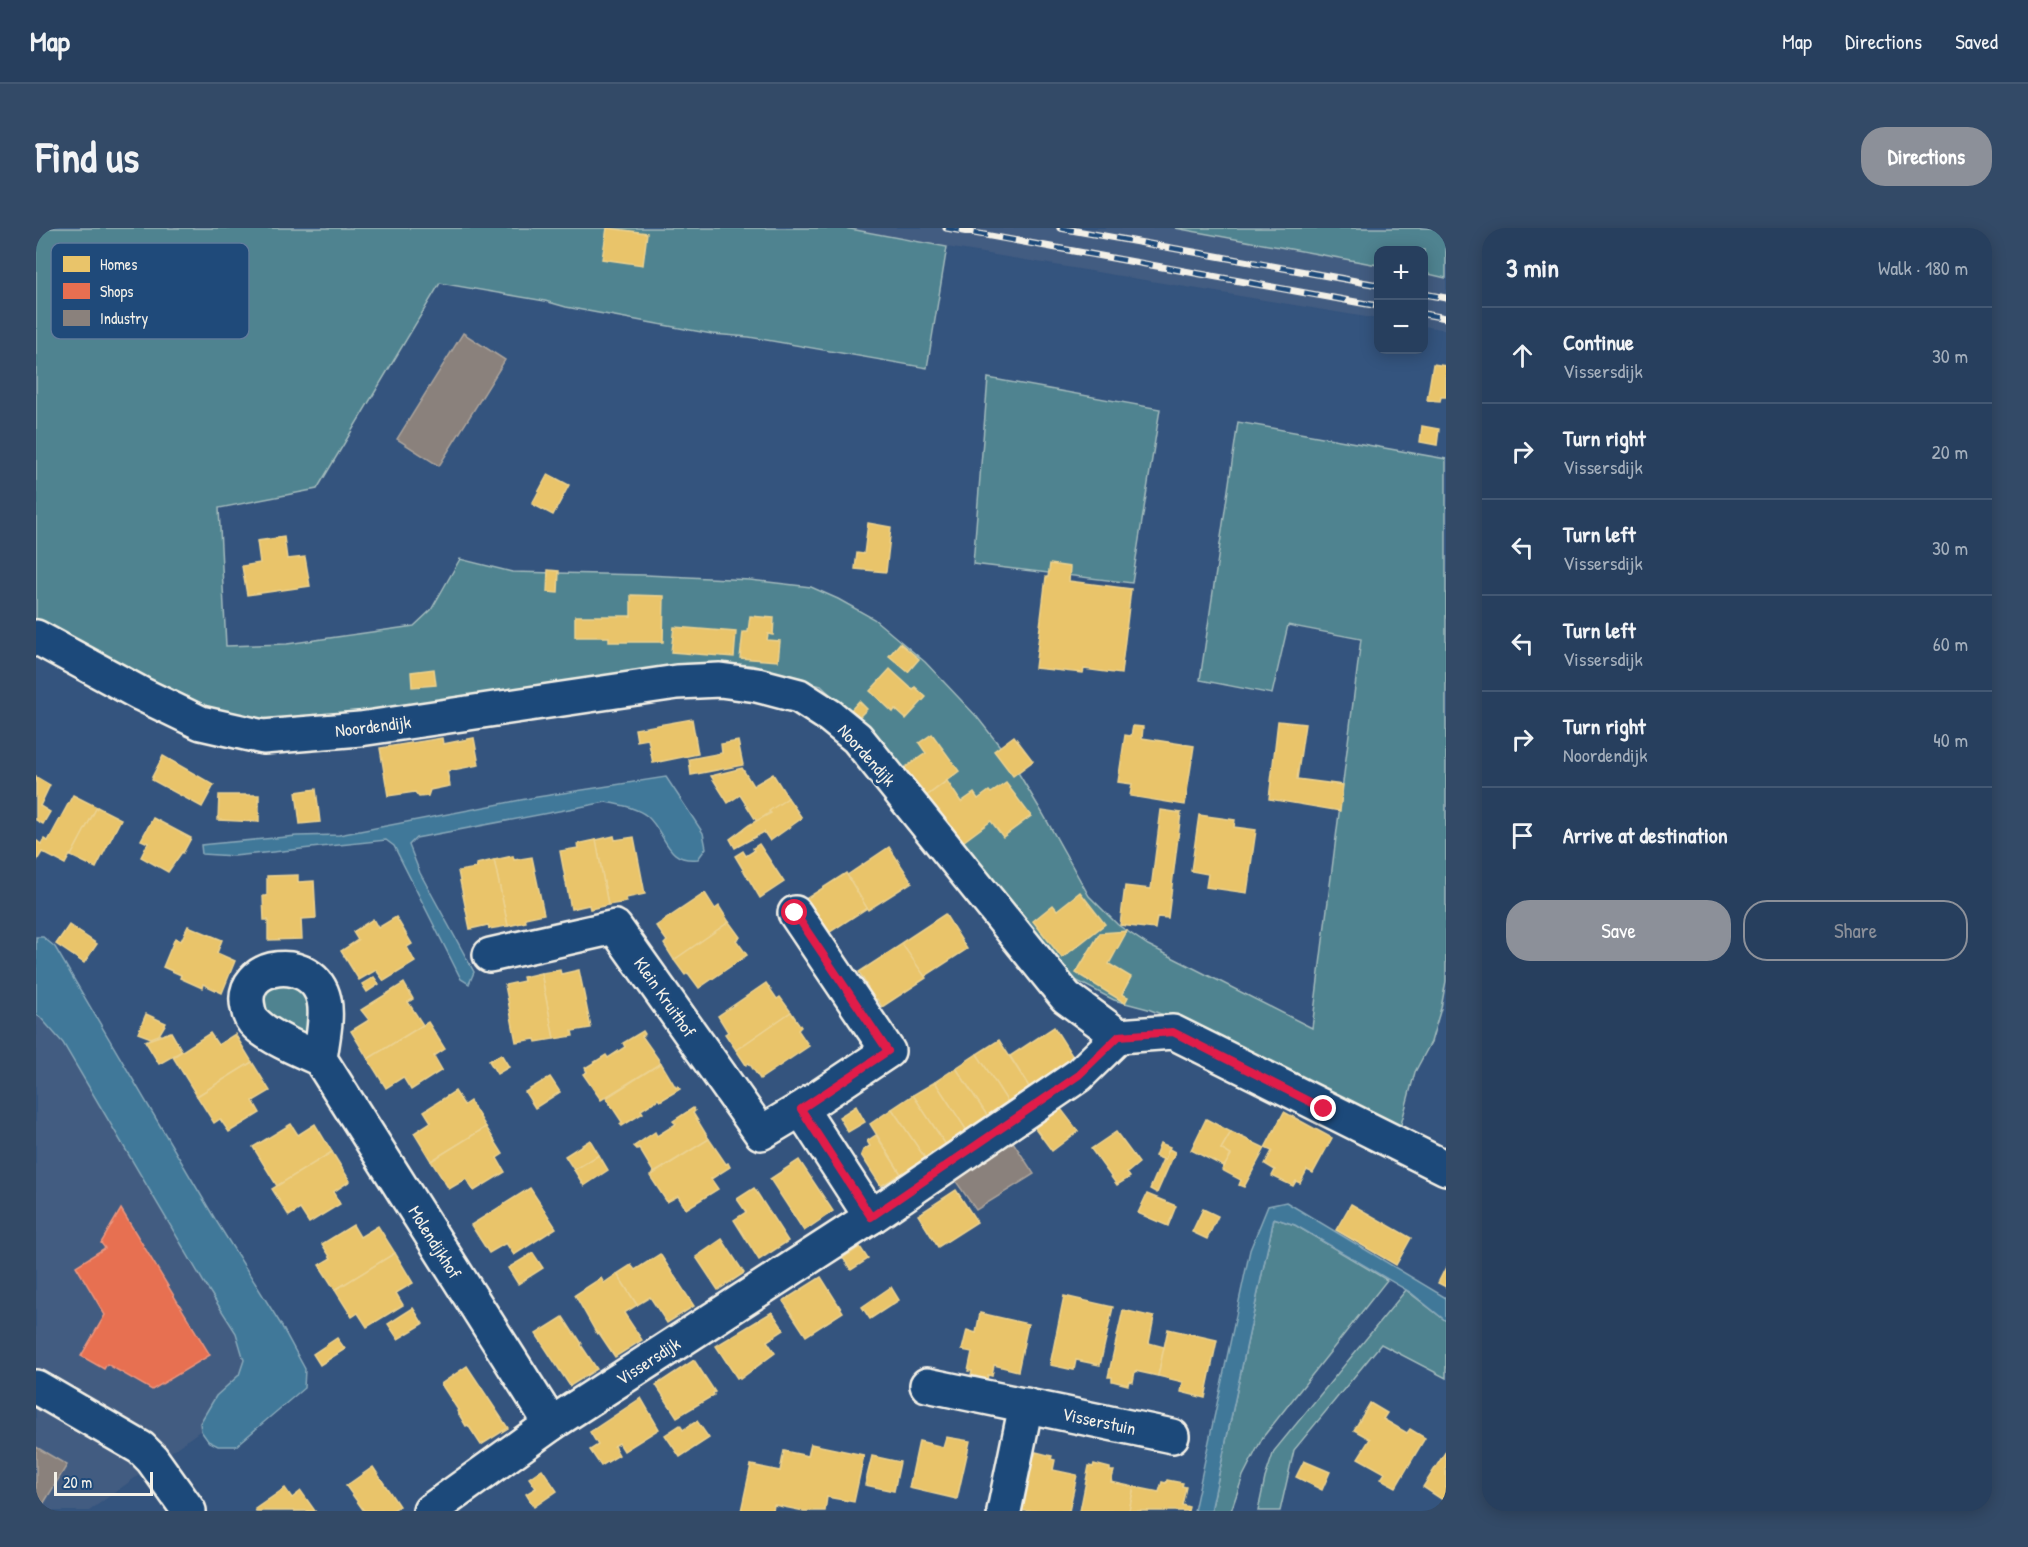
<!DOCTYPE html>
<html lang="en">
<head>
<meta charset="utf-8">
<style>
	:root { --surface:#273f5e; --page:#334a67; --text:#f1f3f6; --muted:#a4afbc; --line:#435873; --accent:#8c9099 }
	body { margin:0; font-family:"Patrick Hand",sans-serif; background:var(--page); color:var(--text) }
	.controls { position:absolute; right:18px; top:18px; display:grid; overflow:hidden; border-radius:12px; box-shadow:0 3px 15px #0003 }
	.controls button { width:54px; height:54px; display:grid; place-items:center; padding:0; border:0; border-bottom:2px solid var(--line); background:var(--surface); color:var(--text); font:30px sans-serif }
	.scale { position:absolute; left:18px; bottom:15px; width:99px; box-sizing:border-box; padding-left:6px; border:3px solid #f4f1e8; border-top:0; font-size:16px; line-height:21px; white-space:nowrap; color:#f4f1e8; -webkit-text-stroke:4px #1f4a7a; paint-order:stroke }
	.stop { position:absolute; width:18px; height:18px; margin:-14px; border:4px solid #e11d48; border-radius:50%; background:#fff }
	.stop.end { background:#e11d48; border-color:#fff; box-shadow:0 2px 6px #0008 }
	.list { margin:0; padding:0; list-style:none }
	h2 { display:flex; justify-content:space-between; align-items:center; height:78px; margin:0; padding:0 24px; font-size:26px }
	h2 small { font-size:20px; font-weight:400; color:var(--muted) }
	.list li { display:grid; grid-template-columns:39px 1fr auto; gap:18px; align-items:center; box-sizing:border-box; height:96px; padding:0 24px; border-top:2px solid var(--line) }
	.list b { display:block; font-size:22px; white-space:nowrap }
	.list p { margin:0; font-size:20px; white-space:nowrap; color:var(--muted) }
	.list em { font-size:20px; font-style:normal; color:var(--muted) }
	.actions { display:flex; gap:12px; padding:18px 24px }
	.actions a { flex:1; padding:14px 0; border:2px solid var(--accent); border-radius:24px; text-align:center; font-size:21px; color:var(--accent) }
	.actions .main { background:var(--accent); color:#fff }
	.icon { flex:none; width:33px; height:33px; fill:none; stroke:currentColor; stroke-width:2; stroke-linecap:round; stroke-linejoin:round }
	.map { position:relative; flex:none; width:1410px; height:1283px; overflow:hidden; border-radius:24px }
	header { display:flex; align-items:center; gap:36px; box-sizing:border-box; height:84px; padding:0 30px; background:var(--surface); border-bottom:2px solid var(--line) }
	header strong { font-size:28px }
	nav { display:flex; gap:33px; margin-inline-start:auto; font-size:21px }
	.intro { display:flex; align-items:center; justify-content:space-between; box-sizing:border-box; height:144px; padding:0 36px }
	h1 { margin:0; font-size:42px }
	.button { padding:15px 27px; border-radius:24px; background:var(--accent); color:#fff; font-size:21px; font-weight:700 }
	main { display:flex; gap:36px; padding:0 36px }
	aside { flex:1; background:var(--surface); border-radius:24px; box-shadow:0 3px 15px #0003 }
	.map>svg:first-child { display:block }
	.built { fill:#435c81 }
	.green { fill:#4f8390; stroke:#a2babc; stroke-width:1.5 }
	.water { fill:#407899; stroke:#88a8b9; stroke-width:1.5 }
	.homes { fill:#e9c46a; stroke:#ecd290; stroke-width:1.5 }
	.shops { fill:#e76f51; stroke:#eb967e; stroke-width:1.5 }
	.industry { fill:#8a817c; stroke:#aaa39c; stroke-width:1.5 }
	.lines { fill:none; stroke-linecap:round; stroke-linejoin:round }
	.minor-casing { stroke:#f4f1e8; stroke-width:38 }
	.minor { stroke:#1f4a7a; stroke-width:33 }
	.rail-casing { stroke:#f4f1e8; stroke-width:7 }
	.rail { stroke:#1f4a7a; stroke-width:4.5; stroke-dasharray:14; stroke-linecap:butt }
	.route { stroke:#e11d48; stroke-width:8 }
	.labels { text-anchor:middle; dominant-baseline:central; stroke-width:6; stroke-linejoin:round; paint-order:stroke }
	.street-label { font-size:18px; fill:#f4f1e8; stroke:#1f4a7a }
	.key { fill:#1f4a7a; stroke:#5f7c9b; stroke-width:1.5 }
	.key-label { font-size:16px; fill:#f4f1e8 }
</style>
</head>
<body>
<header>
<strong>Map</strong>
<nav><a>Map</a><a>Directions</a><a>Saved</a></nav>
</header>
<div class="intro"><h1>Find us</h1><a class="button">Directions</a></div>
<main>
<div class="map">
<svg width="1410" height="1283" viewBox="0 0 1410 1283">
	<rect width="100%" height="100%" fill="#34547e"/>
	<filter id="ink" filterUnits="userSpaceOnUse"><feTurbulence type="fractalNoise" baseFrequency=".0167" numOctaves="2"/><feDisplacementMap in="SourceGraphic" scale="12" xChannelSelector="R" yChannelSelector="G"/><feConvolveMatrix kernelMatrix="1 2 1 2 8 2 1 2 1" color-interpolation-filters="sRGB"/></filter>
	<g filter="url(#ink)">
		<g class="built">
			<path d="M809,0H1139L1342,37V91L911,19Z"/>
			<path d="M1388,45L1410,50V102L1388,98Z"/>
			<path d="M0,780L5,782L233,1153L53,1283H0Z"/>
		</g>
		<g class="green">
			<path d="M0,0H809L911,19L891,140L713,109L676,106L530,79L509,73L404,55L281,261L183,280L190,418L251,416L378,398L395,382L424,331L476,344L610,347L714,352L775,359L802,371L838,391L889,434L941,489L974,531L1007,586L1053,668L1082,697L1112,717L1276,800L1325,411L1252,397L1236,466L1164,452L1202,194L1410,231V753L1405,780L1395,814L1379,844L1363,904L1135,790L1112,781L1078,772L1016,740L921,621L848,517L785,458L747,448L716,437L683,435L629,438L245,500L172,485L0,397Z"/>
			<path d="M1139,0H1410V50L1388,45V22H1342V37Z"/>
			<path d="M952,150L1124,181L1096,355L937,336Z"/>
			<path d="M243,753L268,761L272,775L274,811C250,798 206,781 243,753Z"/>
			<path d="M1238,990L1259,997L1351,1052L1227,1209L1207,1248L1195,1283H1175Z"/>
			<path d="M1370,1062L1410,1093V1150L1345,1116L1258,1222L1244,1283H1222L1229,1250L1238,1223Z"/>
		</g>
		<g class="water">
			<path d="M630,549L667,605L670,620L662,631C629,635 631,606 611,588C600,579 583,577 570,574L380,610L373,617L384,645L438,744L433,756L425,751L358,618L350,612L198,628L166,626L165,617L174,616L261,608L303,607L495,570Z"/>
			<path d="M0,709H7L19,719L179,991L244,1095L269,1141L268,1160L200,1218H182L172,1213L165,1203L164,1195L180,1168L203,1147L208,1132L200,1105L167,1053L27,815L4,789L0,787Z"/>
			<path d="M1250,974L1410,1070V1093L1374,1064L1259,997L1238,990L1175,1283H1158L1214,1022L1232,978Z"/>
		</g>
		<g class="homes">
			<path d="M571,0L611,5L607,37L566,31Z"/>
			<path d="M1397,136L1410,138V169H1405L1404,173L1391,172Z"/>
			<path d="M1386,198L1403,201L1401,217L1384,214Z"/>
			<path d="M512,246L533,257L517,287L496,276Z"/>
			<path d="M832,295L855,299L850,344L819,341L821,325L828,326Z"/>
			<path d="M248,309L251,331L269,329L274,358L211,367L206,338L224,335L221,313Z"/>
			<path d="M1014,336L1034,339L1033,353L1095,361L1085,446L1048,441L1047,445L999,440L1010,349H1012Z"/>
			<path d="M512,342L523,343L522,365L511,364Z"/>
			<path d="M595,367L628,368L627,414H573V409H539V388H595Z"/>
			<path d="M714,388L738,390L737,407L732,406L731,412L744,413L742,433L704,430L707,404H712Z"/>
			<path d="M638,399L700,404L698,429L635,424Z"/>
			<path d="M864,415L883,431L872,444L853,428Z"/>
			<path d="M398,441L400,457L376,459L375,444Z"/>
			<path d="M854,441L877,462L879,459L890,469L870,491L859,481L857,484L834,463Z"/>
			<path d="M823,473L831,481L823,489L815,482Z"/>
			<path d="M656,491L662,526L617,535L612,511L601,513L599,501Z"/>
			<path d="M1242,493L1269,496L1261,551L1307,557L1304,583L1233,571Z"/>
			<path d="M1097,498L1107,499L1106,510L1158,518L1149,577L1094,568L1096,556L1082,554L1089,507L1095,508Z"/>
			<path d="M896,506L923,543L888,570L867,541L890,525L883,515Z"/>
			<path d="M978,508L997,533L977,548L958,523Z"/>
			<path d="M406,510L407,516L438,510L443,537L411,543L414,558L394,562L392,568L383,569L379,564L352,568L344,520Z"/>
			<path d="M702,513L707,537L655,547L653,531L686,525L685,516Z"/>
			<path d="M127,528L178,557L166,579L116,552L117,549H116Z"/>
			<path d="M706,540L717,558L737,546L752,570L721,594L704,567L692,575L675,548Z"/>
			<path d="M0,549L14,557L4,578L14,584L7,596L0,592Z"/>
			<path d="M911,553L925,574L938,565L942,571L953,563L955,565L970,555L995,588L967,609L955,593L924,616L888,570Z"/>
			<path d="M280,561L284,594L264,596L260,564Z"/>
			<path d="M37,567L61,579L35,628L34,627L29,636L6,624L0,634V612L5,616L8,611L12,613Z"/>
			<path d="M183,567H223V594L182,592Z"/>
			<path d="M752,570L766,590L734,613L728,604L699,620L694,611L713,597L735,585L733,583Z"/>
			<path d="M61,579L85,591L60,640L35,628Z"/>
			<path d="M1125,582L1145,585L1132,690L1121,689L1119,701L1084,697L1089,658L1115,661Z"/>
			<path d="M1163,587L1199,592L1198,599L1220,602L1211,665L1170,659L1172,646L1155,643Z"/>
			<path d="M117,590L155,610L147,625L146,624L132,644L105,629L112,615L105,612Z"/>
			<path d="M578,608L579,612L598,609L609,666L590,670L591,674L572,677L560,612Z"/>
			<path d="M560,612L572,677L554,681L553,677L535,681L524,623L542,620L541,616Z"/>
			<path d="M723,616L748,654L724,670L699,628L707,623L710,628L718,623L717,620Z"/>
			<path d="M853,619L876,654L832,682L810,648Z"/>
			<path d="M477,628L478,632L496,629L508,686L489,690L490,694L472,698L458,632Z"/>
			<path d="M458,632L472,698L453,701L452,697L434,701L422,643L441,640L440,636Z"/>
			<path d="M810,645L831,680L788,708L765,674Z"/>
			<path d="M262,647V654L278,653L280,690L265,691L266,711L232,712V692H228L227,668H231V648Z"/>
			<path d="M1044,664L1069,696L1026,730L997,693L1017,677L1021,682Z"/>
			<path d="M669,665L679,681L683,678L693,694L638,732L628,716L631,713L620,698Z"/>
			<path d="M909,686L931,721L888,749L865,715Z"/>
			<path d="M360,689L376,716L371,719L379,734L348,753L340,742L323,752L305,723L322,712L317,704L337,691L342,700Z"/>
			<path d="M693,694L704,709L700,712L711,727L663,760L652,745L649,747L638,732Z"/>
			<path d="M33,697L61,716L48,735L20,716Z"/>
			<path d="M152,698L186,712L181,725L199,733L186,765L167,756L166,760L144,750L145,747L127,739L139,710L145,713Z"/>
			<path d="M1091,703L1073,736L1095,749L1086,766L1092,769L1089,775L1040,745L1064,705Z"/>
			<path d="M866,716L890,750L846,779L841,771L829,778L821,766L832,759L823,744Z"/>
			<path d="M524,742L525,746L543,742L555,800L536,803L537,808L518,811L505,745Z"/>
			<path d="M505,745L518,811L500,814L499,811L480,814L469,757L488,753L487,749Z"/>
			<path d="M338,749L343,756L331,764L326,756Z"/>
			<path d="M368,755L377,771L372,774L387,797L332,831L315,803L333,792L325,782Z"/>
			<path d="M730,755L741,771L744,769L755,784L700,822L689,806L692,804L682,788Z"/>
			<path d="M755,784L765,799L762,802L773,818L724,851L713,835L710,837L700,822Z"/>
			<path d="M110,786L130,795L123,807L115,810L102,805Z"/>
			<path d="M392,794L409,821L398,828L406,842L375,862L367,849L350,860L332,831Z"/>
			<path d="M1018,799L1037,829L1033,837L995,862L974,828Z"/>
			<path d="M607,803L609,806L606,808L625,835L565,872L547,846L551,844L549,840L570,827L572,830L589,819L587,815Z"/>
			<path d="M135,804L146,823L123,836L109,813Z"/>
			<path d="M174,805L182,817L199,806L216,834L161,868L137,829Z"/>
			<path d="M963,812L995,862L973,876L941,826Z"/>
			<path d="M465,826L473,839L461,846L453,833Z"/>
			<path d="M941,826L973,876L952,889L920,840Z"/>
			<path d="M216,834L234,863L217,873L224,885L193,904L184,891L178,895L161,868Z"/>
			<path d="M625,835L640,860L642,858L644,861L624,873L622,871L605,882L607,885L586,898L584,896L586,894L570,870Z"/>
			<path d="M920,840L952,889L931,903L899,854Z"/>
			<path d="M514,849L524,864L499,880L489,864Z"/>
			<path d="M899,854L931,903L910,917L877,867Z"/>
			<path d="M419,863L428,877L434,873L450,899L395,933L378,905L395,894L388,883Z"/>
			<path d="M877,867L910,917L889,930L856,881Z"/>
			<path d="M820,878L829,894L812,904L803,889Z"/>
			<path d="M657,880L659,883L657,885L673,911L618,945L603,920L601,921L598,918L619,904L621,908L640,896L637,893Z"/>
			<path d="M856,881L889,930L865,946L834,896Z"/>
			<path d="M1025,881L1042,903L1016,923L999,900Z"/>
			<path d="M1248,884L1296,910L1277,945L1271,942L1264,955L1260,953L1257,958L1236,948L1239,942L1229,936L1236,923L1229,920Z"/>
			<path d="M1170,891L1195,904L1185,921L1195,927L1189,939L1155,922Z"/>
			<path d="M255,896L262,907L279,896L296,924L241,958L217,919Z"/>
			<path d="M450,899L467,926L461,930L469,944L438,963L430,951L413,961L395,933Z"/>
			<path d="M1080,904L1103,935L1091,945L1094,949L1081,957L1055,921Z"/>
			<path d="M1195,904L1229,920L1208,959L1203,957L1205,952L1186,942L1195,927L1185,921Z"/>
			<path d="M840,907L865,946L845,958L825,927L827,922L834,918L831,913Z"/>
			<path d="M673,911L690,936L692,935L694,939L675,951L682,961L650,981L642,968L631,974L614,948Z"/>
			<path d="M554,912L563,927L538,942L529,928Z"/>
			<path d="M1124,915L1134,919L1129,932L1119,928Z"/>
			<path d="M1133,921L1139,924L1121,965L1114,961L1127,931L1129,932Z"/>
			<path d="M296,924L314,953L297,964L304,976L273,995L264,981L253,988L236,961Z"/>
			<path d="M563,927L572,942L548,958L538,942Z"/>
			<path d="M763,932L797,983L768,1003L734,951Z"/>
			<path d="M494,960L520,1000L478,1027L470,1015L453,1025L435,997Z"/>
			<path d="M718,960L752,1013L723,1032L698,992L710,984L701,971Z"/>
			<path d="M920,962L941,994L902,1019L882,987Z"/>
			<path d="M1111,966L1140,978L1132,998L1102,985Z"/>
			<path d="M1315,976L1375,1010L1360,1037L1300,1002Z"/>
			<path d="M1167,981L1182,988L1171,1011L1156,1004Z"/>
			<path d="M317,997L324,1009L342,998L359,1025L299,1062L283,1037L295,1030L286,1016Z"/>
			<path d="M686,1011L708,1045L682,1062L660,1029Z"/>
			<path d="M824,1019L832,1031L815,1042L807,1030Z"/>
			<path d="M359,1025L377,1055L360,1065L367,1077L331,1099L322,1085L316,1089L299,1062Z"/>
			<path d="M497,1025L507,1040L482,1056L472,1040Z"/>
			<path d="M624,1026L658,1078L631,1095L614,1069L601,1077L581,1046L595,1037L599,1042Z"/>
			<path d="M1410,1039V1059L1402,1055Z"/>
			<path d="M581,1046L601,1077L588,1085L606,1112L579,1129L563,1105L561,1106L539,1067L565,1050L568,1055Z"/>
			<path d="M785,1049L807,1084L770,1108L747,1073Z"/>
			<path d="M855,1059L863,1072L834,1091L826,1079Z"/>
			<path d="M1028,1068L1077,1079L1064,1137L1040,1132L1038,1142L1014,1137Z"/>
			<path d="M377,1080L387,1096L362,1111L352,1096Z"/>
			<path d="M1087,1082L1118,1089L1113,1115L1128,1119L1122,1148L1099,1143L1097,1154L1093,1153L1092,1157L1076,1153V1149H1072Z"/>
			<path d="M736,1084L748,1102L731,1113L739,1125L704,1151L703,1149L701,1150L680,1118Z"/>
			<path d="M944,1085L992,1096L982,1143L958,1137L956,1148L952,1147L951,1151L935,1147L936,1143H932L936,1124L926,1122L931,1102L940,1105Z"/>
			<path d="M527,1089L538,1106L539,1105L546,1116L545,1117L561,1141L534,1158L500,1106Z"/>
			<path d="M1132,1101L1181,1112L1169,1170L1145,1164L1147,1154L1122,1148Z"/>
			<path d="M301,1110L309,1121L284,1137L277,1126Z"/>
			<path d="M658,1132L679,1164L677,1165L678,1167L641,1189L620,1157Z"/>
			<path d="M431,1138L472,1200L445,1217L432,1197L430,1198L421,1183L422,1182L405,1156Z"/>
			<path d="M605,1170L623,1201L588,1223L583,1215L578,1218L583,1227L565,1238L554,1222L562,1217L554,1204Z"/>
			<path d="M1334,1175L1351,1185L1347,1191L1371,1205L1374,1201L1389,1210L1360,1259L1345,1251L1349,1245L1322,1230L1334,1211L1318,1202Z"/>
			<path d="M661,1193L673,1210L644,1229L629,1207L644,1197L647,1202Z"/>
			<path d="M910,1209L934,1213L921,1271L873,1260L883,1213L907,1219Z"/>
			<path d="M775,1216L828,1227L818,1274L791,1269L789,1283H768L738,1277L737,1283H705L715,1237L744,1243L748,1223L772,1228Z"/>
			<path d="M1410,1223V1274L1387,1259Z"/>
			<path d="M1000,1224L1016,1228L1015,1231L1019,1232L1017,1242L1041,1247L1033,1283H983L995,1227H999Z"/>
			<path d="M836,1228L864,1234L858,1263L829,1257Z"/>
			<path d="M1268,1233L1294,1244L1286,1262L1260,1249Z"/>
			<path d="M1058,1236L1074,1240V1243H1078L1075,1254L1098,1259L1093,1283H1044L1053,1238L1057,1239Z"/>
			<path d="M337,1239L363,1278L356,1283H328L310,1258Z"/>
			<path d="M506,1241L521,1263L498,1279L490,1266L500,1260L493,1250Z"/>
			<path d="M1131,1252L1147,1255L1146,1258L1150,1259L1146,1277L1153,1279L1152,1283H1093L1098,1259L1123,1264L1126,1254L1130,1255Z"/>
			<path d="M249,1260L256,1270L265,1263L279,1283H220L219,1281Z"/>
		</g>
		<path class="shops" d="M85,981L174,1127L116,1162L71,1136L68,1141L45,1128L69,1087L40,1038L69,1020L65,1015Z"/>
		<g class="industry">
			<path d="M427,105L469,132L403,238L361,211Z"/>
			<path d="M977,914L998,946L940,982L919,952Z"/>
			<path d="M0,1219L31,1237L3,1283H0Z"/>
		</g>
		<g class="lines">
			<g class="minor-casing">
				<g id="minor">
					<path d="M0,409L105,466L165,495L227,509L324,501L641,454L684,452L721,457L763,468L794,488L821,510L1030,769L1083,808L1137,804L1410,940"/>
					<path d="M759,685L852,823L765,881L835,989"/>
					<path d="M454,727L579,699L725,905L765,881"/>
					<path d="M284,831C266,823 234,810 220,796C215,792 213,786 212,780C201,733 278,725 288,772C292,790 286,813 284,831L515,1196"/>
					<path d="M891,1157L1136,1208"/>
					<path d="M0,1159L105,1220L116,1231L153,1283"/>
					<path d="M394,1283L515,1196L835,989L1043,847L1083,808"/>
					<path d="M968,1283L990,1177"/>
				</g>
			</g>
			<use href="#minor" class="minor"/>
			<g class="rail-casing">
				<g id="rail">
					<path d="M910,0L1342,78"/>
					<path d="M1024,0L1342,57"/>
					<path d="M1388,66L1410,70"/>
					<path d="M1388,86L1410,90"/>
				</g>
			</g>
			<use href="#rail" class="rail"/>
		</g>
	</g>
	<g class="lines" filter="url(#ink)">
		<path class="route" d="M759,685L852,823L765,881L835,989L1043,847L1083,808L1137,804L1288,881"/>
	</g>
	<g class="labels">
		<g class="street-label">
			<text transform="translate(337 498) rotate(-7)">Noordendijk</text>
			<text transform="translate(831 527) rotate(48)">Noordendijk</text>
			<text transform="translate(629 769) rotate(55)">Klein Kruithof</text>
			<text transform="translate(399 1014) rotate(58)">Molendijkhof</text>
			<text transform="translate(612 1133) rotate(-33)">Vissersdijk</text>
			<text transform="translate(1063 1193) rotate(12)">Visserstuin</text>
		</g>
	</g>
	<rect x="15" y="15" width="198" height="96" rx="9" class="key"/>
	<rect x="27" y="28" width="27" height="16" fill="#e9c46a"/>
	<rect x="27" y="55" width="27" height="16" fill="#e76f51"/>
	<rect x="27" y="82" width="27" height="16" fill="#8a817c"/>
	<g class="key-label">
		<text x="64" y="42">Homes</text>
		<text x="64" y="69">Shops</text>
		<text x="64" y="96">Industry</text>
	</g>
</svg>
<div class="controls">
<button>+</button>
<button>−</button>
</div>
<div class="scale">20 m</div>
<div class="stop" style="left:759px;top:685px"></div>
<div class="stop end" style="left:1288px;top:881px"></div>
</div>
<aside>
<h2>3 min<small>Walk · 180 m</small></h2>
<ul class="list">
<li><svg class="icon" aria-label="ahead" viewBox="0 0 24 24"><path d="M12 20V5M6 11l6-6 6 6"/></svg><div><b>Continue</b><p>Vissersdijk</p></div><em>30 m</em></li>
<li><svg class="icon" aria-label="right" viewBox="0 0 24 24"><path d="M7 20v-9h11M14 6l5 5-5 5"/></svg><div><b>Turn right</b><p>Vissersdijk</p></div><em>20 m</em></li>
<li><svg class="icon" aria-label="left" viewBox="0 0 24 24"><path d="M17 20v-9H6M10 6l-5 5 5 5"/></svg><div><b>Turn left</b><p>Vissersdijk</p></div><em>30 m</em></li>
<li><svg class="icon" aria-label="left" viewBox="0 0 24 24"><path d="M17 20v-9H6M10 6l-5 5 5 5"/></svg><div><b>Turn left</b><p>Vissersdijk</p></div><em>60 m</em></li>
<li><svg class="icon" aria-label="right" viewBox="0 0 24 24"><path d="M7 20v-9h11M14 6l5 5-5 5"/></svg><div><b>Turn right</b><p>Noordendijk</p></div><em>40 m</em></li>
<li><svg class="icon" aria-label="arrive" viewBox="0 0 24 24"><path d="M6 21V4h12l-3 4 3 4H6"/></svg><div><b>Arrive at destination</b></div></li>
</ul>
<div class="actions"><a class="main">Save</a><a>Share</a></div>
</aside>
</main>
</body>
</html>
